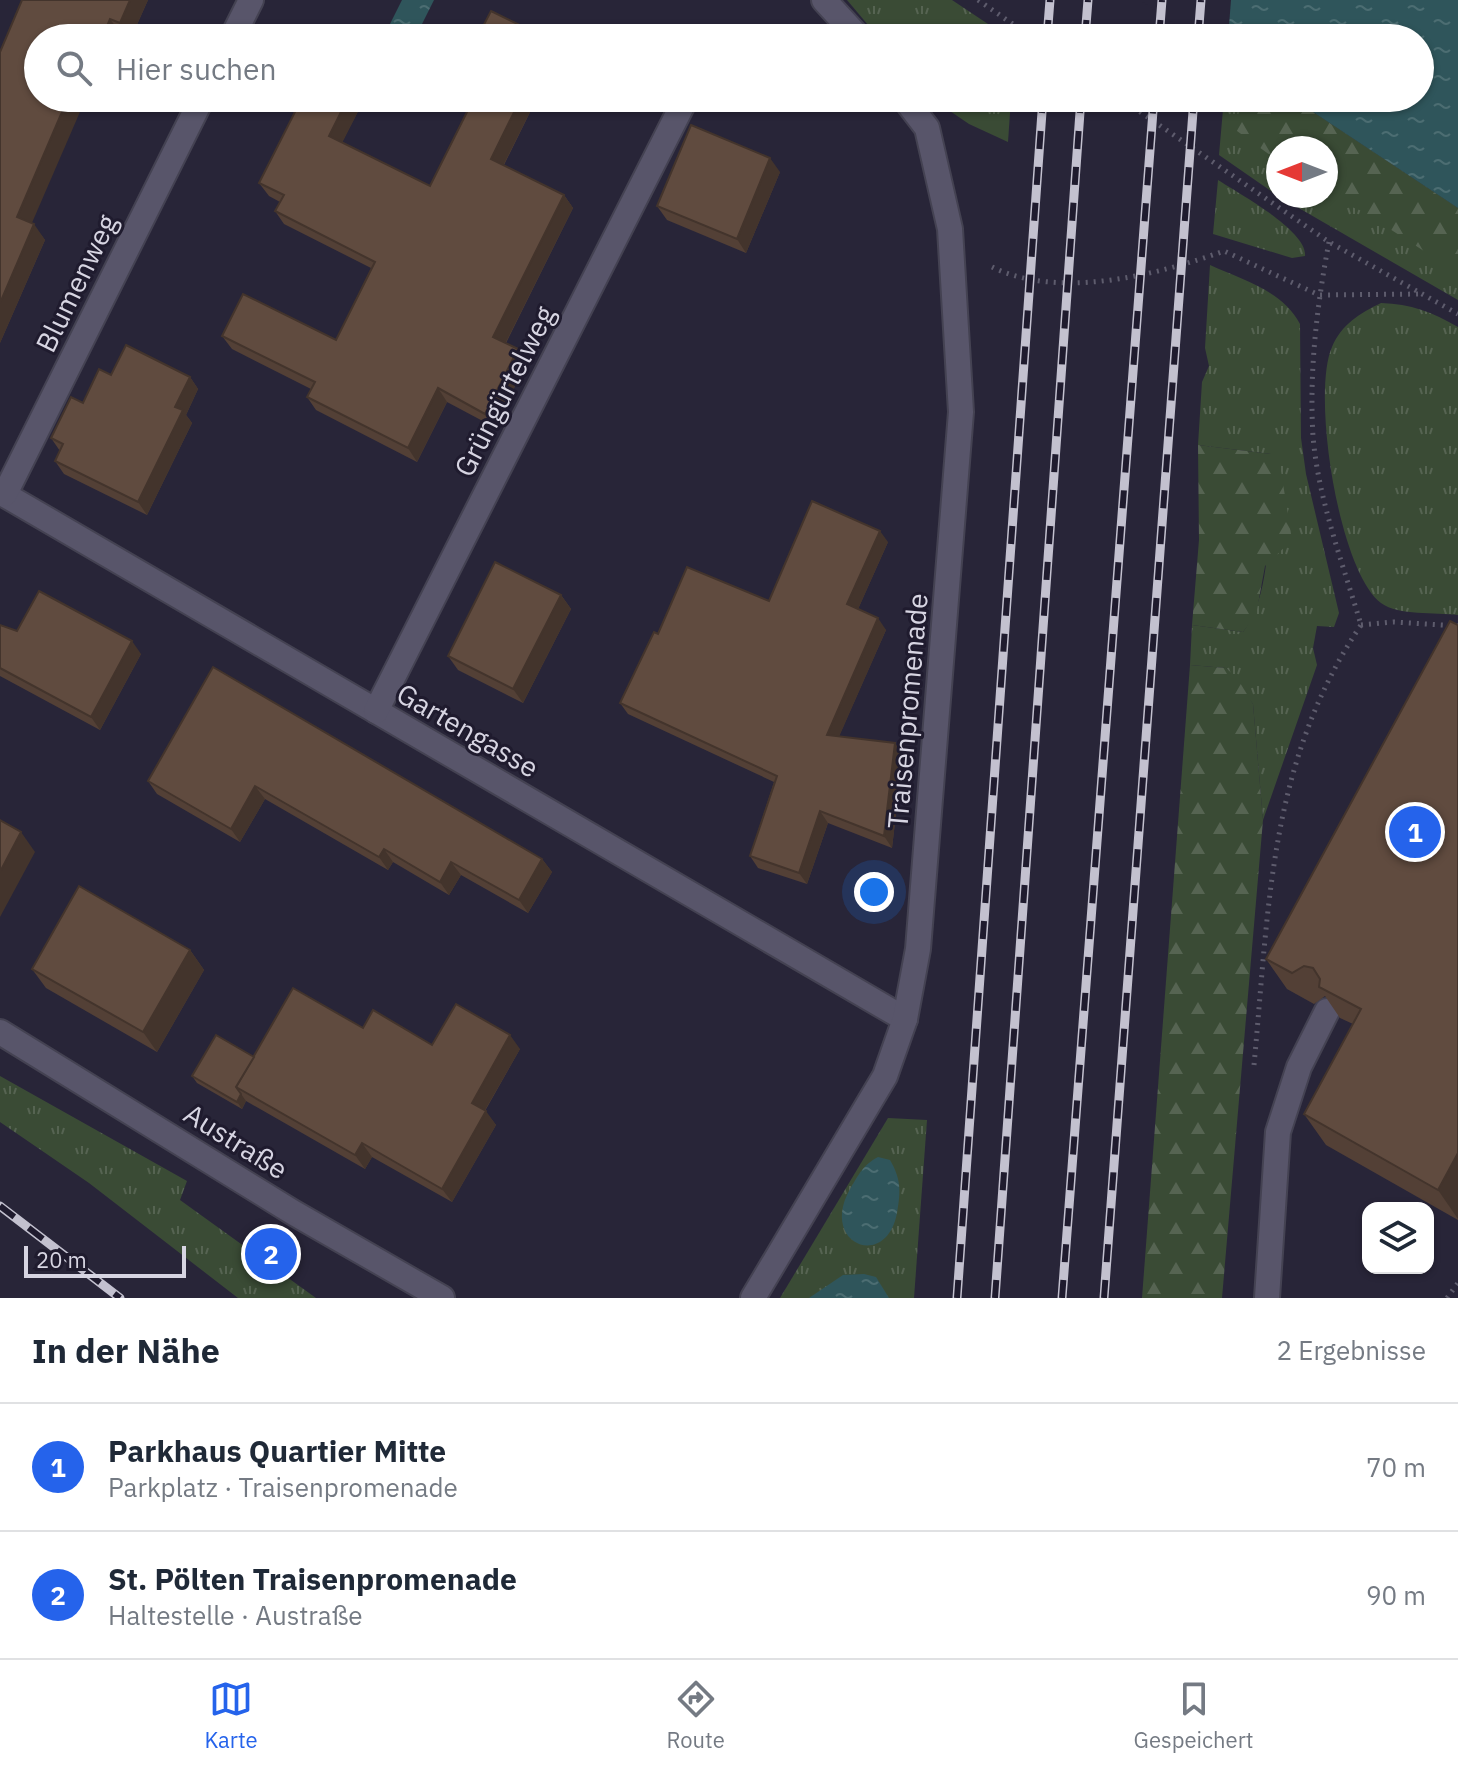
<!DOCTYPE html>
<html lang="de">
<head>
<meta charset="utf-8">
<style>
	:root { --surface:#fff; --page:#f2f2f3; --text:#1f2937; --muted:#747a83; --line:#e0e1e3; --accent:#2563eb }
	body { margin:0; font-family:"IBM Plex Sans",sans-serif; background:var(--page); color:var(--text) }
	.controls { position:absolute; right:24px; bottom:24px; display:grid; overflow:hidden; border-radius:16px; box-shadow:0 2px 6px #0004 }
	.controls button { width:72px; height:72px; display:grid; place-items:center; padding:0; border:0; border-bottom:2px solid var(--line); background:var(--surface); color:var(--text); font:40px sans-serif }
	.compass { position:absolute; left:1266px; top:136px; width:72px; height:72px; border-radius:50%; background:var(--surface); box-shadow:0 2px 6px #0004; rotate:270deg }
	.scale { position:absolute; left:24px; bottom:20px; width:162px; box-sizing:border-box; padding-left:8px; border:4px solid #d7d5e2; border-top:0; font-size:22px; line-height:28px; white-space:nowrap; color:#d7d5e2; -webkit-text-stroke:6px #1f1b2e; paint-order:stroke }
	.you { position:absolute; left:874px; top:892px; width:28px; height:28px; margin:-20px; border:6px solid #fff; border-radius:50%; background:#1a73e8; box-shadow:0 0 0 12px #1a73e833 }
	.badge { display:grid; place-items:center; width:52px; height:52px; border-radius:50%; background:var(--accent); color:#fff; font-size:26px; font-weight:700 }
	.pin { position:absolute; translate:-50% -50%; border:4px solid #fff; box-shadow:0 2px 8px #0006 }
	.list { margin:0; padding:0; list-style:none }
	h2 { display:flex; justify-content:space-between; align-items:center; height:104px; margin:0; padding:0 32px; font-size:34px }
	h2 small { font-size:26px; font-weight:400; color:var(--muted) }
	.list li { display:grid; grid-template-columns:52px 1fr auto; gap:24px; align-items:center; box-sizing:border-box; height:128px; padding:0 32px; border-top:2px solid var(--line) }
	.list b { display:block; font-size:30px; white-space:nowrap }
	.list p { margin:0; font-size:26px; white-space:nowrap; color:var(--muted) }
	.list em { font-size:26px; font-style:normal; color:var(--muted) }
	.icon { flex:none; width:44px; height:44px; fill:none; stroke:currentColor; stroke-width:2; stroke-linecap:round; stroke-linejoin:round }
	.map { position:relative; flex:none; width:1458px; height:1298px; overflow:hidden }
	.search { position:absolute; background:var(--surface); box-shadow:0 2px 6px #0004; left:24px; right:24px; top:24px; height:88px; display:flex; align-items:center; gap:20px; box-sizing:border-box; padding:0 28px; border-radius:44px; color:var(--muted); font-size:30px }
	.sheet { height:360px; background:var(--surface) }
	nav { display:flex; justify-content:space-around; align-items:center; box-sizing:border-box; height:112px; border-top:2px solid var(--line); background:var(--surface); font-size:22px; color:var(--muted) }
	nav a { display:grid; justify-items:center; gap:4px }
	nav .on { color:var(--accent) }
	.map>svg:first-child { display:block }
	.grass { fill:url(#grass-tufts) }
	.forest { fill:url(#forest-firs) }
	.water { fill:url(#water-ripples) }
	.pier { fill:#282538 }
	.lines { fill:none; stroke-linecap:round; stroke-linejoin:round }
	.service-casing { stroke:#444252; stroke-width:28 }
	.minor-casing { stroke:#444252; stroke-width:28 }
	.path { stroke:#5e5c6d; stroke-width:5; stroke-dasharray:2 6; stroke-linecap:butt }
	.service { stroke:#58556a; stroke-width:24 }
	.minor { stroke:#58556a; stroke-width:24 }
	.rail-casing { stroke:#c3c1cf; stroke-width:9 }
	.rail { stroke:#1f1b2e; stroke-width:6; stroke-dasharray:18; stroke-linecap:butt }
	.wall { fill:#534036 }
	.shaded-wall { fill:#43342c }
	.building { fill:#604b3f; stroke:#43342c; stroke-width:2 }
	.labels { text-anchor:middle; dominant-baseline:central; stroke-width:6; stroke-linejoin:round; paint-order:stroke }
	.street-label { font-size:28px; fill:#d7d5e2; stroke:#1f1b2e }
</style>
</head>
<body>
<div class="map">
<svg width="1458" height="1298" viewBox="0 0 1458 1298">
	<defs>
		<pattern id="grass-tufts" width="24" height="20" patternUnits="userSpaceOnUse" patternTransform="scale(2)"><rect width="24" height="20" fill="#3a4b35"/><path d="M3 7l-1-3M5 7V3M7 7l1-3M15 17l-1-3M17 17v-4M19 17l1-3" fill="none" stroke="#566452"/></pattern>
		<pattern id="forest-firs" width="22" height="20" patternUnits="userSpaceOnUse" patternTransform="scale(2)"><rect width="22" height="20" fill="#3a4b35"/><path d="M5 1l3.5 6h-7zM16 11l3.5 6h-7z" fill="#566452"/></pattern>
		<pattern id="water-ripples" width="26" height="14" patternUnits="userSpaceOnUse" patternTransform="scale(2)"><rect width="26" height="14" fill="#2f555b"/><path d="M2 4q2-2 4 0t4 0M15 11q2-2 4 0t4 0" fill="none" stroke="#4c6d72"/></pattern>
	</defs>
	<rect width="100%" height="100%" fill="#282538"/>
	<g class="grass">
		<path d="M847,0H952L1009,38H879Z"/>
		<path d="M931,98H1011L1008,142L969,124Z"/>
		<path d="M1224,98H1292L1458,208V300L1278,196H1326V148H1278V196L1219,155Z"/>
		<path d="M1218,180C1238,193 1308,231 1305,256L1292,258L1213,234Z"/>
		<path d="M1210,265C1243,280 1283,291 1300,324L1301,438L1306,474L1339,613L1334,627L1317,626L1313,648L1317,665L1263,820L1253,704L1226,668L1190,665L1192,625L1243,632C1275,592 1268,504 1271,454L1198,445L1202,382L1209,366L1205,348Z"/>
		<path d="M1381,303C1411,304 1432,312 1458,327V615C1435,612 1399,616 1381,603C1339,572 1311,394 1332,347C1341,325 1360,313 1381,303Z"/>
		<path d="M0,1076L187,1181L180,1200L316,1298H238L89,1183L0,1122Z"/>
		<path d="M888,1118L927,1120L914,1298H780Z"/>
	</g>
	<g class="forest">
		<path d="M1240,98H1292L1458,208V273L1362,211L1323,196H1326V148H1278V161L1237,131Z"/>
		<path d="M1198,445L1271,454L1281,471L1292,540L1265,566L1256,615L1243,632L1192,625L1199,540Z"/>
		<path d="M1190,665L1226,668L1237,678L1253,704L1263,820L1222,1298H1142Z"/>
	</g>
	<g class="water">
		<path d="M402,0H434L415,38L389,26Z"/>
		<path d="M1144,0H1458V208L1292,98H1420V38H1201Z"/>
		<path d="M878,1157L890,1160C901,1179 901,1191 897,1213C886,1271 819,1244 850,1189C859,1174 863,1165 878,1157Z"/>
		<path d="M864,1274L876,1277L889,1298H809L843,1275Z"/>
	</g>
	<path class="pier" d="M1140,0H1231L1228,38H1194Z"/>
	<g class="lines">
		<g class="service-casing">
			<path id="service" d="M1267,1298L1278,1132L1299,1067L1327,1011"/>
		</g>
		<g class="minor-casing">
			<g id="minor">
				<path d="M824,0L859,38"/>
				<path d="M232,38L251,0"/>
				<path d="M0,492L905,1019"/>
				<path d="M5,494L202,98"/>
				<path d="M376,711L686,98"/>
				<path d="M0,1032L294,1213L442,1298"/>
				<path d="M753,1298L885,1076L905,1019L918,949L961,412L950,229L927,128L904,98"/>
			</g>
		</g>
		<g class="path">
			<path d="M978,0L1033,38"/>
			<path d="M1120,98L1329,242L1458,314"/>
			<path d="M1329,242C1317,305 1309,371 1313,436C1318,499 1343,564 1361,625"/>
			<path d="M992,267C1059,300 1157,275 1224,251L1319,295L1423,294"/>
			<path d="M1361,625L1393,622L1458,626"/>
			<path d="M1254,1065C1269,907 1269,761 1361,625"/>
			<path d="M1447,1298L1458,1283"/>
		</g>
		<use href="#service" class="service"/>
		<use href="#minor" class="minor"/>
		<g class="rail-casing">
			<g id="rail">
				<path d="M1047,38L1050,0"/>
				<path d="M1085,38L1088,0"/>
				<path d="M1159,38L1162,0"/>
				<path d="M1198,38L1201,0"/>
				<path d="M0,1206L120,1298"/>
				<path d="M957,1298L1043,98"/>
				<path d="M995,1298L1081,98"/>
				<path d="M1062,1298L1154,98"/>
				<path d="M1104,1298L1194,98"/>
			</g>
		</g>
		<use href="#rail" class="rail"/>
	</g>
	<g class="wall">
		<path d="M22,0H148L131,38L121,34L119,38H38L32,223L45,240L0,343Z"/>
		<path d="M266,98H365L342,142L430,186L473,101L467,98H537L504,165L564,195L573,208L506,343L527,363L494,427L447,402L417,462L316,410L307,397L311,389L232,349L222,336L336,340L371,268L284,224L275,211L280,202L269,196L259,183L295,113Z"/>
		<path d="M780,172L746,253L667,220L657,206Z"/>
		<path d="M111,375L190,377L198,389L186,415L192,423L147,515L64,474L55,461L60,451L51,438Z"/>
		<path d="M888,542L858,609L886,630L839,736L903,754L892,848L828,823L807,884L758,868L750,856L774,782L628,714L620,703L658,634L769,601Z"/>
		<path d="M561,595L571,609L523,703L458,670L448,656Z"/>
		<path d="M0,625L17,631L141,654L100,730L0,676Z"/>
		<path d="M1458,625V1220L1326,1145L1304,1114L1353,1024L1340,1018L1325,996L1314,1004L1287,989L1266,959Z"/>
		<path d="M213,667L542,859L552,872L528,913L461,875L449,895L393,862L388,870L265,799L240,842L157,794L148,781Z"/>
		<path d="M190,950L204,970L157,1052L46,988L32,969Z"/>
		<path d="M363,1028L432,1045L520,1049L485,1111L496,1125L452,1202L372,1157L365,1169L246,1101L242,1109L197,1083L192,1076L254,1057Z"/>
	</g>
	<g class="shaded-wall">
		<path d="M130,0H148L131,38L120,23Z"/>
		<path d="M110,19L121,34L119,38H102Z"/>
		<path d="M68,98H86L28,232L17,217Z"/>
		<path d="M348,98H365L339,149L329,136Z"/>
		<path d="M521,98H537L500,172L491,159Z"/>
		<path d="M770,158L780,172L746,253L737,239Z"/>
		<path d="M564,195L573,208L502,350L493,337Z"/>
		<path d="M34,224L45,240L0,343V303Z"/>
		<path d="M518,349L527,363L494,427L485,414Z"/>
		<path d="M190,377L198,389L186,415L192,423L147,515L138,502L175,407Z"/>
		<path d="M438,388L447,402L417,462L408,448Z"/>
		<path d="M880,531L888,542L855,616L847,604Z"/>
		<path d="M561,595L571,609L523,703L513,689Z"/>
		<path d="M878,618L886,630L835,746L827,735Z"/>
		<path d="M132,641L141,654L100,730L91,717Z"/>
		<path d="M895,743L903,754L892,848L884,836Z"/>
		<path d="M255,786L265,799L240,842L231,829Z"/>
		<path d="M820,811L828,823L807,884L799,873Z"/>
		<path d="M21,832L35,852L0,917V872Z"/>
		<path d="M384,849L393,862L388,870L379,857Z"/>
		<path d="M542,859L552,872L528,913L519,900Z"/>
		<path d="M451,862L461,875L449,895L440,882Z"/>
		<path d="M190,950L204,970L157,1052L143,1032Z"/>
		<path d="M510,1035L520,1049L481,1117L472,1103Z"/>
		<path d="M241,1094L246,1101L242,1109L237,1102Z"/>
		<path d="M486,1111L496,1125L452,1202L442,1189Z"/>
		<path d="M362,1143L372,1157L365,1169L355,1155Z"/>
		<path d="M1458,1153V1219L1438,1190Z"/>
	</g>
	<g class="building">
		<path d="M22,0H130L120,23L110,19L102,38H38V98H68L17,217L34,224L0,303V52Z"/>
		<path d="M491,11L536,33L533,38H477Z"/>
		<path d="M282,98H348L329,136L430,186L474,98H521L491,159L564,195L493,337L518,349L485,414L438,388L408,448L307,397L315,382L222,336L243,294L336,340L375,262L275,211L284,195L259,183L298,106Z"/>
		<path d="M691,125L770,158L737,239L657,206Z"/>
		<path d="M126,345L190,377L175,407L183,410L138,502L55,461L63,444L51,438L71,397L83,403L99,369L111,375Z"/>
		<path d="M812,501L880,531L847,604L878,618L827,735L895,743L884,836L820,811L799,873L750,856L777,776L620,703L654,632L658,634L687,567L769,601Z"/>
		<path d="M495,562L561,595L513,689L448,656Z"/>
		<path d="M39,591L132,641L91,717L0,668V625L17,631Z"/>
		<path d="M1450,621L1458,625V1153L1438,1190L1304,1114L1361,1009L1319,987L1320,979L1313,968L1304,966L1292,973L1266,959Z"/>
		<path d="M213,667L542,859L519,900L451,862L440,882L384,849L379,857L255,786L231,829L148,781Z"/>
		<path d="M0,820L21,832L0,872Z"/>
		<path d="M79,886L190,950L143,1032L32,969Z"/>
		<path d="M293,988L363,1028L373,1010L432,1045L456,1004L510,1035L472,1103L486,1111L442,1189L362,1143L355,1155L236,1087Z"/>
		<path d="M216,1035L254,1057L236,1087L241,1094L237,1102L192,1076Z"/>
	</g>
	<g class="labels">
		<g class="street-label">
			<text transform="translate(76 283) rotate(-64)">Blumenweg</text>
			<text transform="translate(504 391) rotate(-63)">Grüngürtelweg</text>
			<text transform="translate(907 711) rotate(-85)">Traisenpromenade</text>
			<text transform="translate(468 730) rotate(30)">Gartengasse</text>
			<text transform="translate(236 1141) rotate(32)">Austraße</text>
		</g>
	</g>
</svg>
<div class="controls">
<button><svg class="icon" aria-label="layers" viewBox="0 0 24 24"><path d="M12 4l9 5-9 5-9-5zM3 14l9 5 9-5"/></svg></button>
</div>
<svg class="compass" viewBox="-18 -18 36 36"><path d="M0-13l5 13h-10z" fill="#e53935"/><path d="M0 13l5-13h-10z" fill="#747a83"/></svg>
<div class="scale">20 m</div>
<div class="you"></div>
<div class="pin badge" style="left:1415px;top:832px">1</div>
<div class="pin badge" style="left:271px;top:1254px">2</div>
<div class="search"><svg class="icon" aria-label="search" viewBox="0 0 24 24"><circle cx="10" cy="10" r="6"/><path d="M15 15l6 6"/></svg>Hier suchen</div>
</div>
<section class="sheet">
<h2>In der Nähe<small>2 Ergebnisse</small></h2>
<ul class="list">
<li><span class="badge">1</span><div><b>Parkhaus Quartier Mitte</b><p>Parkplatz · Traisenpromenade</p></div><em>70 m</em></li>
<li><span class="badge">2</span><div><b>St. Pölten Traisenpromenade</b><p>Haltestelle · Austraße</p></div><em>90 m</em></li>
</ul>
</section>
<nav>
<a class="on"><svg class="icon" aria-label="map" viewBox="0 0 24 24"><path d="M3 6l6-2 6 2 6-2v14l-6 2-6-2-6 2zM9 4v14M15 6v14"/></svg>Karte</a>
<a><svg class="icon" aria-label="directions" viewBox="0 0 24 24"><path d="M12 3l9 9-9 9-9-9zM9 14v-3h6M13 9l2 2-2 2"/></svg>Route</a>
<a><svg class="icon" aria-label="saved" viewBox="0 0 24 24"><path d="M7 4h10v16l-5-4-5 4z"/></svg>Gespeichert</a>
</nav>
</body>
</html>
